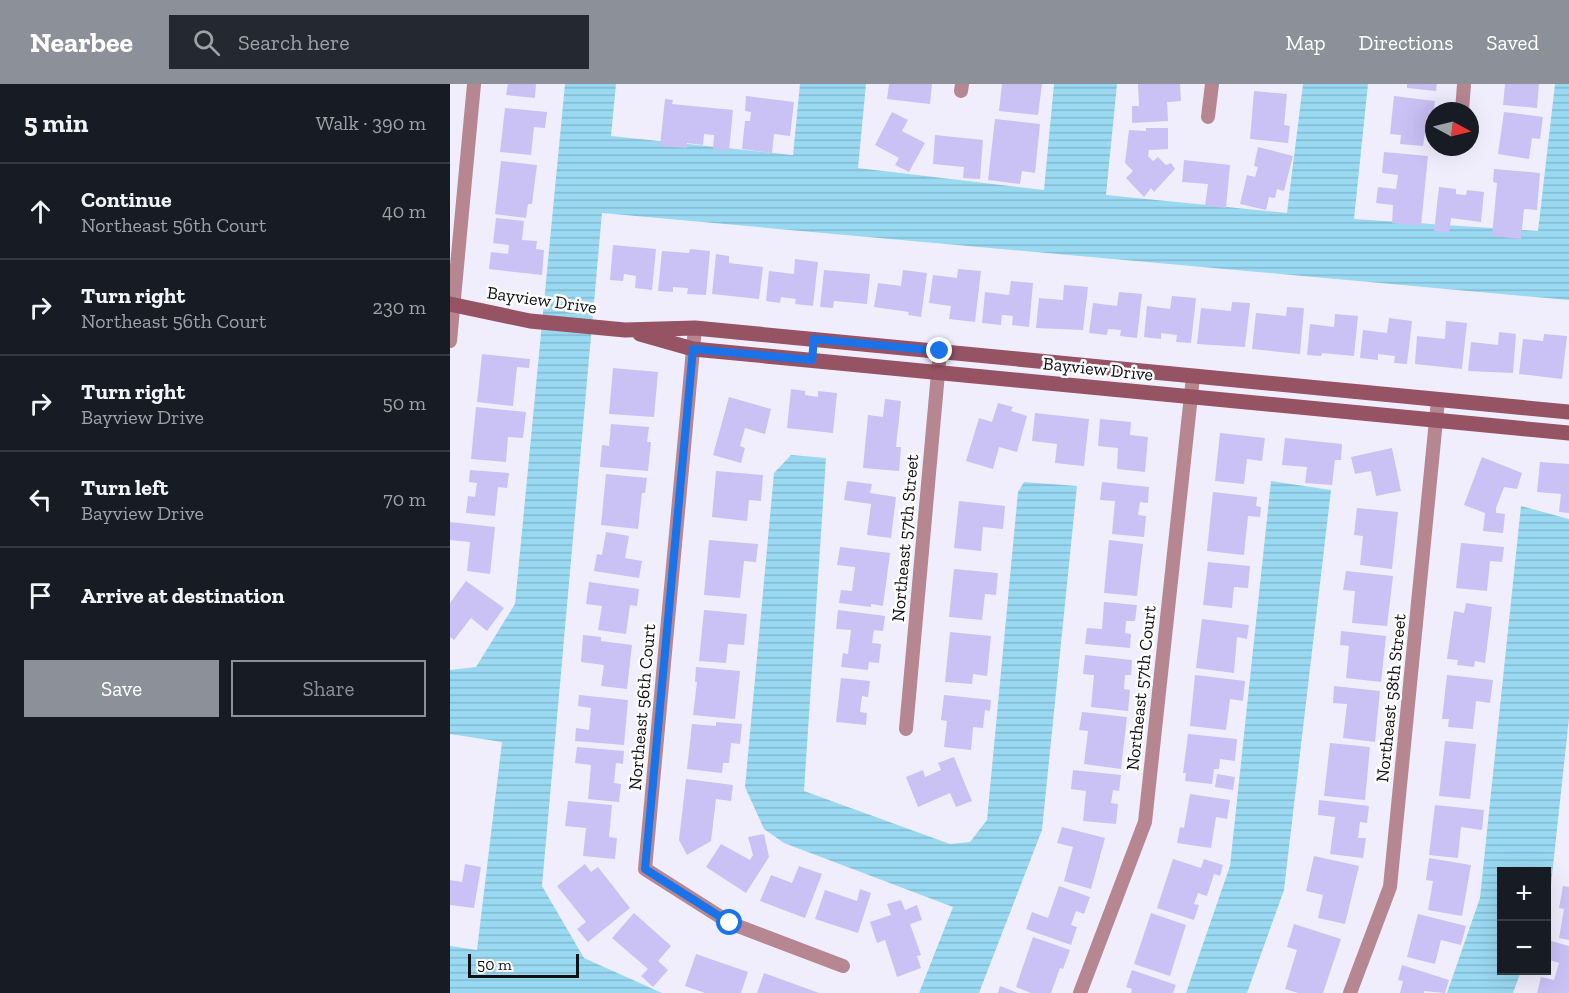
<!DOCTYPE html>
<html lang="en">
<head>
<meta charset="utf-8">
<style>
	:root { --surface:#171b24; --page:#242831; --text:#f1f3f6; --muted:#9ea1a6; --line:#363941; --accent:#8c9099 }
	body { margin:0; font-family:"Zilla Slab",serif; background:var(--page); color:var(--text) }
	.controls { position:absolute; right:18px; bottom:18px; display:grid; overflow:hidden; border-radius:0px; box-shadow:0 6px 24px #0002 }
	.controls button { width:54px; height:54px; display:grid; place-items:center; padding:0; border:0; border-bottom:2px solid var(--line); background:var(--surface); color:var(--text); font:30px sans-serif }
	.compass { position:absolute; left:975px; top:18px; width:54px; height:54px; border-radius:50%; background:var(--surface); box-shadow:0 6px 24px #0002; rotate:97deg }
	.scale { position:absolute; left:18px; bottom:15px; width:111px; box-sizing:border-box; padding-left:6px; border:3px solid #111015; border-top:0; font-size:16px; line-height:21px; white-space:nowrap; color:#111015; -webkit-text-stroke:4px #fdfdfd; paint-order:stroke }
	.stop { position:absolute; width:18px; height:18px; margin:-14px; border:4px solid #1a73e8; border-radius:50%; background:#fff }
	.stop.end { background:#1a73e8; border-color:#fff; box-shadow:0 2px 6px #0008 }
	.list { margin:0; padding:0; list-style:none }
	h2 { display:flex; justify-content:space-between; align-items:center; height:78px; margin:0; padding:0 24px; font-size:26px }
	h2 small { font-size:20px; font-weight:400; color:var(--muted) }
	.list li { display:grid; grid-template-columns:39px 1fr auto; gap:18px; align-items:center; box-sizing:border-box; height:96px; padding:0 24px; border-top:2px solid var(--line) }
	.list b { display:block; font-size:22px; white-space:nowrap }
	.list p { margin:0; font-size:20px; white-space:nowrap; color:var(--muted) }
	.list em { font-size:20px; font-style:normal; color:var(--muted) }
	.actions { display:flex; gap:12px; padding:18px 24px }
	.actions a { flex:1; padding:14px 0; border:2px solid var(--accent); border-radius:0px; text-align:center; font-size:21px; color:var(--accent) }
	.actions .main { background:var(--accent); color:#fff }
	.icon { flex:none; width:33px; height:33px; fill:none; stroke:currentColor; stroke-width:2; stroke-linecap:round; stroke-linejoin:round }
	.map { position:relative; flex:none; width:1119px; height:909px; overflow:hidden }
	header { display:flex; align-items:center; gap:36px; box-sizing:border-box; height:84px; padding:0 30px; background:var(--accent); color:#fff }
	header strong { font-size:28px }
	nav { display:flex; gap:33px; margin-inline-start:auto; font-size:21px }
	.search { width:420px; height:54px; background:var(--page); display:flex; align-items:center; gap:15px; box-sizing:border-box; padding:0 21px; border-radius:0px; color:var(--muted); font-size:22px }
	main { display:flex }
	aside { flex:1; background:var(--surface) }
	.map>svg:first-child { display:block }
	.water { fill:url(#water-rules) }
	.building { fill:#cac1f5 }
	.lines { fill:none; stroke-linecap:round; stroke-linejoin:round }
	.street { stroke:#b68691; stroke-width:14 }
	.secondary { stroke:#965364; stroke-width:15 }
	.route { stroke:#1a73e8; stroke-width:8 }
	.labels { text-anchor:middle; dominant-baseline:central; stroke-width:5; stroke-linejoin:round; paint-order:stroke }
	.street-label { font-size:18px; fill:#111015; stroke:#fdfdfd }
</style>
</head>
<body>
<header>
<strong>Nearbee</strong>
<div class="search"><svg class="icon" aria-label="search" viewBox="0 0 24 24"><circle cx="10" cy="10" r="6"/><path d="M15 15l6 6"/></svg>Search here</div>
<nav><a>Map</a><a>Directions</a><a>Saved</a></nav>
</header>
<main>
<aside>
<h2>5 min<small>Walk · 390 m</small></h2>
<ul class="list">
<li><svg class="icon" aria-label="ahead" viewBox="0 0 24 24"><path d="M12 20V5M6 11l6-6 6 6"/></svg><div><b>Continue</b><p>Northeast 56th Court</p></div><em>40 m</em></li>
<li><svg class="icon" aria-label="right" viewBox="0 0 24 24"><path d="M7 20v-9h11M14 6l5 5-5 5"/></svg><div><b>Turn right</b><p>Northeast 56th Court</p></div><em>230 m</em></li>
<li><svg class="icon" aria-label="right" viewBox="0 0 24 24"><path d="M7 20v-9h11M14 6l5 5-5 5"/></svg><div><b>Turn right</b><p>Bayview Drive</p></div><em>50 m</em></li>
<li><svg class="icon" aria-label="left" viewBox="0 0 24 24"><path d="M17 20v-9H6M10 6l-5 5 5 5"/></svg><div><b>Turn left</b><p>Bayview Drive</p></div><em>70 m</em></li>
<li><svg class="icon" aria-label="arrive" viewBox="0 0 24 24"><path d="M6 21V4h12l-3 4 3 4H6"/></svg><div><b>Arrive at destination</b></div></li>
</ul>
<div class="actions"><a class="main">Save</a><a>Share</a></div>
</aside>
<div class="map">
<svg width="1119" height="909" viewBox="0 0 1119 909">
	<defs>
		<pattern id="water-rules" width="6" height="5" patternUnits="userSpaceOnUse" patternTransform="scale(1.5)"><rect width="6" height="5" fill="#9ad9f2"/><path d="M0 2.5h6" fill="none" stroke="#84b9cf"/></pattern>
	</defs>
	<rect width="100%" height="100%" fill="#f0eefd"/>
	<g class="water">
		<path d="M115,0H166L161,52L343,71L350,0H416L408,84L594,106L604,0H667L656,111L837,129L853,0H918L904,135L1088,147L1105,0H1119V216L152,129L92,802L134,874L212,909H0V862L27,866L52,658L0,650V586L26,583L65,520Z"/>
		<path d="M341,371L376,374L354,707L500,760L520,758L537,736L568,408L574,398L627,402L592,746L529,909H469L503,823L334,759L314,745L295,703L324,389Z"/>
		<path d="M821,397L881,406L834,806L797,909H736L780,782Z"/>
		<path d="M1071,422L1119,435V634L1100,810L1097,818L1096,788H1052V886L1071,887L1063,909H997L1030,814Z"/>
	</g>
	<g class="building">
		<path d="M58,0H86L85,14L56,11Z"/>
		<path d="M439,0H482L480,20L437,15Z"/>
		<path d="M552,0H592L588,31L549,27Z"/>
		<path d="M688,0H730L731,17L717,18L718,37L682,39V22H689Z"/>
		<path d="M957,0H987L986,7L957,4Z"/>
		<path d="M1055,0H1089L1087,24L1053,21Z"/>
		<path d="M804,7L837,10L834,41L840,42L838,59L800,55Z"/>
		<path d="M296,12L344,18L340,52L324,50L322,69L292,65L295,37H300L301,28L295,27Z"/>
		<path d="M944,12L985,17L983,34L977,33L973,62L950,60L951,51L940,50Z"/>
		<path d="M215,15L223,16L222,20L283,26L279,67L263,65L264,51L254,50L253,61L237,59V64L210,62Z"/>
		<path d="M55,24L97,28L95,44L84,43L81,71L50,68Z"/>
		<path d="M442,28L458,36L452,47L475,59L459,88L445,81L449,74L425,61Z"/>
		<path d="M1054,28L1093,33L1090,55L1082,54L1079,75L1048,70Z"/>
		<path d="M545,35L590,40L585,89L572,87L570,100L538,96Z"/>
		<path d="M696,44H718V65L699,66L698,72L703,77L708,73L716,81L721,79L725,85L704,108L701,104L694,113L676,94L683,87L675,79L679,46L696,47Z"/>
		<path d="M485,51L533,56L530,95L513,94L514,83L483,80Z"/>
		<path d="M808,63L843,72L834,107L827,105L825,114L819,113L816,126L790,120L797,91L805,93L808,83L804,82Z"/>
		<path d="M934,68L978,72L971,142L942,139L943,121L926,119L928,103L946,105L948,91L932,89Z"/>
		<path d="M734,76L780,81L776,124L755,122L758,100L732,98Z"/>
		<path d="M51,77L87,81L82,120H78L76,134L45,130Z"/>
		<path d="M1044,85L1090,89L1087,126L1074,125L1071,155L1042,152L1047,99L1043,98Z"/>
		<path d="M989,103L1006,105V110L1016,111L1017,106L1034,108L1031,138L1001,134L999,149L984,147Z"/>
		<path d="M46,134L74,137L72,156L87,157L86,165L94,166L92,191L39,185L41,168L58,170L59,161L43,159Z"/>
		<path d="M163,161L206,165L202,206L185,204L186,192L174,190L173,197L160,196Z"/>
		<path d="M240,165L260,167L256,211L237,210L238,204L223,203V208L208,207L212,167L239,169Z"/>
		<path d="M266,170L279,172V179L313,183L309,215L262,210Z"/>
		<path d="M345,175L368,178L363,222L345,220L346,215L331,213L330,219L316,217L319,187L344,190Z"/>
		<path d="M508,185L531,187L525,238L499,235L501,222L479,219L483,191L507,194Z"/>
		<path d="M374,186L420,190L417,220L384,217L383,224L370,223Z"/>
		<path d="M453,186L477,189L471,233L458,231L459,228L424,223L428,199L451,202Z"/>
		<path d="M561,197L583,199L579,243L562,241L563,232L552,231L551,241L532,239L535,208L559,211Z"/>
		<path d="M614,201L638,203L633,246L586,244L589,214L613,216Z"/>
		<path d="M669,208L692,210L687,254L670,252L671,246L658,245L657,251L639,249L643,219L667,222Z"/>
		<path d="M722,212L746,214L741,259L726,258L727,251L711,249V255L694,253L697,222L720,225Z"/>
		<path d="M782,218L800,219L795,263L747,260L751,224L781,227Z"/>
		<path d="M837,223L854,224L850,270L802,265L806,229L836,232Z"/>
		<path d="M885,230L908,232L904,272L872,269L871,272L857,271L860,240L884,243Z"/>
		<path d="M939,234L962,237L957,280L944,279L945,272L928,270V276L910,274L913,246L937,249Z"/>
		<path d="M996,237L1017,239L1012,285L965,280L967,252L995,255Z"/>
		<path d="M1049,248L1066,250L1063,289L1018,287L1021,258L1048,261Z"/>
		<path d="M1094,250L1117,252L1112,295L1069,290L1073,255L1093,257Z"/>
		<path d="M32,270L80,275L79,284L67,283L63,322L27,318Z"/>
		<path d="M163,284L208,288L204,333L159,330Z"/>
		<path d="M341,305L355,307V311L368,313V307L387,309L383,349L337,344Z"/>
		<path d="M279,313L321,325L315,350L295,344L290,362L295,364L291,379L263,371Z"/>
		<path d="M435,315L451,317L446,363H451L449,387L413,384L418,331L433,333Z"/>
		<path d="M548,319L563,323L561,327L577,332L567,368L549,363L543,385L516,377L529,334L542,338Z"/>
		<path d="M26,323L76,328L73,354L58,353L56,378L21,375Z"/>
		<path d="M585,329L639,335L634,382L605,379L607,360L582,357Z"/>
		<path d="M650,335L681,338L680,351L698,353L695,388L667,385L668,364L648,362Z"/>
		<path d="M161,340L199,343L197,358H201L198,387L150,383L152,361L159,362Z"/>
		<path d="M770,349L815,354L812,377L797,375L794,400L765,397Z"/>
		<path d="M835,354L892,360L891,376H885L882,401L855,399L857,383L832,381Z"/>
		<path d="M942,364L951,407L926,412L921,387L905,390L901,373Z"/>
		<path d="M1032,373L1072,389L1067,405L1054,403L1046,424V429L1055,430L1053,449L1033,447L1035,429L1014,421Z"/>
		<path d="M1090,378L1119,380V429L1109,428L1111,410L1087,408Z"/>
		<path d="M20,386L59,389L57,404L48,403L45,432L16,429L18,412L25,413L27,399L19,398Z"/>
		<path d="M266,387L313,391L311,417L299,416L297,437L262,433Z"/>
		<path d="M156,390L197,394L195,409H192L188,445L151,441Z"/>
		<path d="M397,397L422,400L420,409L446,413L441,454L417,451L421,420L394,416Z"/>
		<path d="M652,398L699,403L698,419L690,418L688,431L696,432L694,453L662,450L665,417L650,416Z"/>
		<path d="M763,408L807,413L806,422L811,423L810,433L798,432L794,471L757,467Z"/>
		<path d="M509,417L555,422L553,445L533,443L531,467L504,464Z"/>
		<path d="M907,424L948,428L942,485L910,481L913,452L904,451Z"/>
		<path d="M0,438L45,443L40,490L17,487L20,458L0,456Z"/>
		<path d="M156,448L179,452L175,474L192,477L189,494L144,487L147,470L152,471Z"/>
		<path d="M259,456L308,460L306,478L294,477L290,514L254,511Z"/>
		<path d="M659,456L693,460L687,512L654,509Z"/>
		<path d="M1011,459L1054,463L1052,478L1040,477L1037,507L1006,504Z"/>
		<path d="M390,463L440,469L433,522L421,520V523L389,519L391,506L402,507L405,483L387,481Z"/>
		<path d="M758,478L800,482L798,504L784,503L782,524L753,521Z"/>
		<path d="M504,485L548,489L546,511L535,510L532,536L499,533Z"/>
		<path d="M896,487L943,492L937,542L902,539L905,507L893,506Z"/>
		<path d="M16,497L54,524L37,547L21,534L4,556L0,553V519Z"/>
		<path d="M139,498L189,505L187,522L180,521L176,550L148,546L152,522L136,520Z"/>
		<path d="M654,518L687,521L685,537H676L675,549L681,550L680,564L635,560L637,544L652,545Z"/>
		<path d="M1016,519L1042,523L1035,579L1025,577L1024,583L1007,581L1008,576L997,575L1004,527L1014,529Z"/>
		<path d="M254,526L297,530L294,561L278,560L276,579L249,577Z"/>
		<path d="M388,526L435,532L433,547L424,546L422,559L431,560L429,579L419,578L418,586L391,583L393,569L398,570L401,546L386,545Z"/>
		<path d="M752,535L799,541L797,555L787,553L784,589L746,584Z"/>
		<path d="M891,547L936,552L931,598L896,594L899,562L890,561Z"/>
		<path d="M500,548L541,552L537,592L523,590L522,600L495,598Z"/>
		<path d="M133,551L151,553V557L182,561L177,605L151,602L154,581L131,578Z"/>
		<path d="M635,571L682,576L681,591H675L674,605L680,606L678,627L641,623L644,591L633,590Z"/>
		<path d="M246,583L290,587L285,635L243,631L247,598H245Z"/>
		<path d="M745,591L795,597L793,617L780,615L776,646L740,642Z"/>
		<path d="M997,591L1043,596L1040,619L1026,617L1023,645L998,643L999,635H992Z"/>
		<path d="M391,594L420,597L418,613L412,612L410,628L417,629L416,641L386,638Z"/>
		<path d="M884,602L930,607L925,658L893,654L897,620L883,619Z"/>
		<path d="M129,611L178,616L174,661L125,657L126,644L139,646L141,624L128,622Z"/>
		<path d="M494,611L541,616L540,627L535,626L533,644L523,643L521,666L494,663L497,637L491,636Z"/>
		<path d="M632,628L677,633L671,685L634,680L638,647L629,646Z"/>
		<path d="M266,638L292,640L290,660L281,659L279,679H273L272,689L237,685L242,640L266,642Z"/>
		<path d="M738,650L787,655L785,677L770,675L769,685H764L762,700L735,697L736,689H733Z"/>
		<path d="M995,657L1026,660L1020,715L989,712Z"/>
		<path d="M880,659L920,663L915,716L874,712Z"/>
		<path d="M127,663L174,667L173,680L166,679L164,699L171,700L169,718L138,715L141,681L125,679Z"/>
		<path d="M504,673L522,717L506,723L500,709L468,723L456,693L473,686L475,693L491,686L488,679Z"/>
		<path d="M623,686L671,691L669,707L663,706L661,719L668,720L666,740L633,737L636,707L621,705Z"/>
		<path d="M767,690L785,693L783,706L765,703Z"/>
		<path d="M236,695L283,701L281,717L266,715L261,757L237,771L229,756Z"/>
		<path d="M740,710L780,716L777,735L766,733L761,764L727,759L730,743L734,744Z"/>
		<path d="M869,716L919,722L917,739L910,738L908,754H916L913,774L880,770L885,733L868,731Z"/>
		<path d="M118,717L162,721L159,753L167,754L165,775L133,772L136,744L115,742Z"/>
		<path d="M985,721L1034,726L1032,746L1011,743L1008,774L979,771Z"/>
		<path d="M612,743L655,754L641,805L614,797L623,763L607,759Z"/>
		<path d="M314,750L319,773L296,809L256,783L271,760L300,776L303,771L298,753Z"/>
		<path d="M864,772L909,782L895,840L868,834L873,811L856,807Z"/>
		<path d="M979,774L1021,781L1012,832L978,826L983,797L976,796Z"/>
		<path d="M723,775L751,784L754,775L773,781L770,792L764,790L757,812L748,809L744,820L749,821L744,836L707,824Z"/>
		<path d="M15,780L31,783L24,824L0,821V796L12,798Z"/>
		<path d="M135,780L141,788L148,783L180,824L138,858L127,845L136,838L107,802Z"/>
		<path d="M349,782L372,790L355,834L310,817L321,791L342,799Z"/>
		<path d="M609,802L640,813L634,830L626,827L621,841L627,843L621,861L576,845L582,828L598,834Z"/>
		<path d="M1113,802L1119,803V856L1109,854L1114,825L1109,824Z"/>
		<path d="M410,805L421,809L408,849L365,835L375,806L407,817Z"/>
		<path d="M451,816L455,826L467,821L472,836L460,840L471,871L467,872L471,884L447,893L435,856L427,859L420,838L441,831L437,820Z"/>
		<path d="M184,829L221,862L208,877L218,886L203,903L191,892L198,885L162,854Z"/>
		<path d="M701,829L736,841L720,892L684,880Z"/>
		<path d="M968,830L1016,842L1011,861L991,856L985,880L957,873Z"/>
		<path d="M844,840L891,855L873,909H848L835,905L847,866L837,863Z"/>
		<path d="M583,853L620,866L613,885L610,884L601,909H581L566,903Z"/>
		<path d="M1101,857L1119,862V909H1087L1091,893L1104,896L1109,879L1096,875Z"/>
		<path d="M246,870L298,888L291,909H255L235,902Z"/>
		<path d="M952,881L999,896L995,909L974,907V909H950L953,897L948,896Z"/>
		<path d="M682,886L726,901L723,909H681L682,905L676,903Z"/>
		<path d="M314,889L369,909H307Z"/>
		<path d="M550,902L568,909H548Z"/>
	</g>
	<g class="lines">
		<g class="street">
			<path d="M511,7L512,0"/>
			<path d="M1012,27L1014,0"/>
			<path d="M758,33L762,0"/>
			<path d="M245,244L195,785L280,839L393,882"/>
			<path d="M0,257L24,0"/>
			<path d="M456,645L490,267"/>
			<path d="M630,909L695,738L743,293"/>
			<path d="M900,909L940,803L988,316"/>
		</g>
		<g class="secondary">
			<path d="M0,220L80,237L175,246L245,244L1119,328"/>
			<path d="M190,250L243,265L1119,349"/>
		</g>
	</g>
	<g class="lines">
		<path class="route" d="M280,839L195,785L243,265L362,276L364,255L490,267"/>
	</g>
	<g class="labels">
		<g class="street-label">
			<text transform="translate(92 216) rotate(8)">Bayview Drive</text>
			<text transform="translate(648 285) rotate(6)">Bayview Drive</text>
			<text transform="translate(455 454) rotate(-85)">Northeast 57th Street</text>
			<text transform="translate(691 604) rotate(-84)">Northeast 57th Court</text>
			<text transform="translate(941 614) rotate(-84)">Northeast 58th Street</text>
			<text transform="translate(192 623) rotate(-85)">Northeast 56th Court</text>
		</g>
	</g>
</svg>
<div class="controls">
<button>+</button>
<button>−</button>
</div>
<svg class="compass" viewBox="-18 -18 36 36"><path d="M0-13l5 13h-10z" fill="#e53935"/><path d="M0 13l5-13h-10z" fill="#9ea1a6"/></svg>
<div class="scale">50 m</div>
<div class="stop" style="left:280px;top:839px"></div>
<div class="stop end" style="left:490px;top:267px"></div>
</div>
</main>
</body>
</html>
